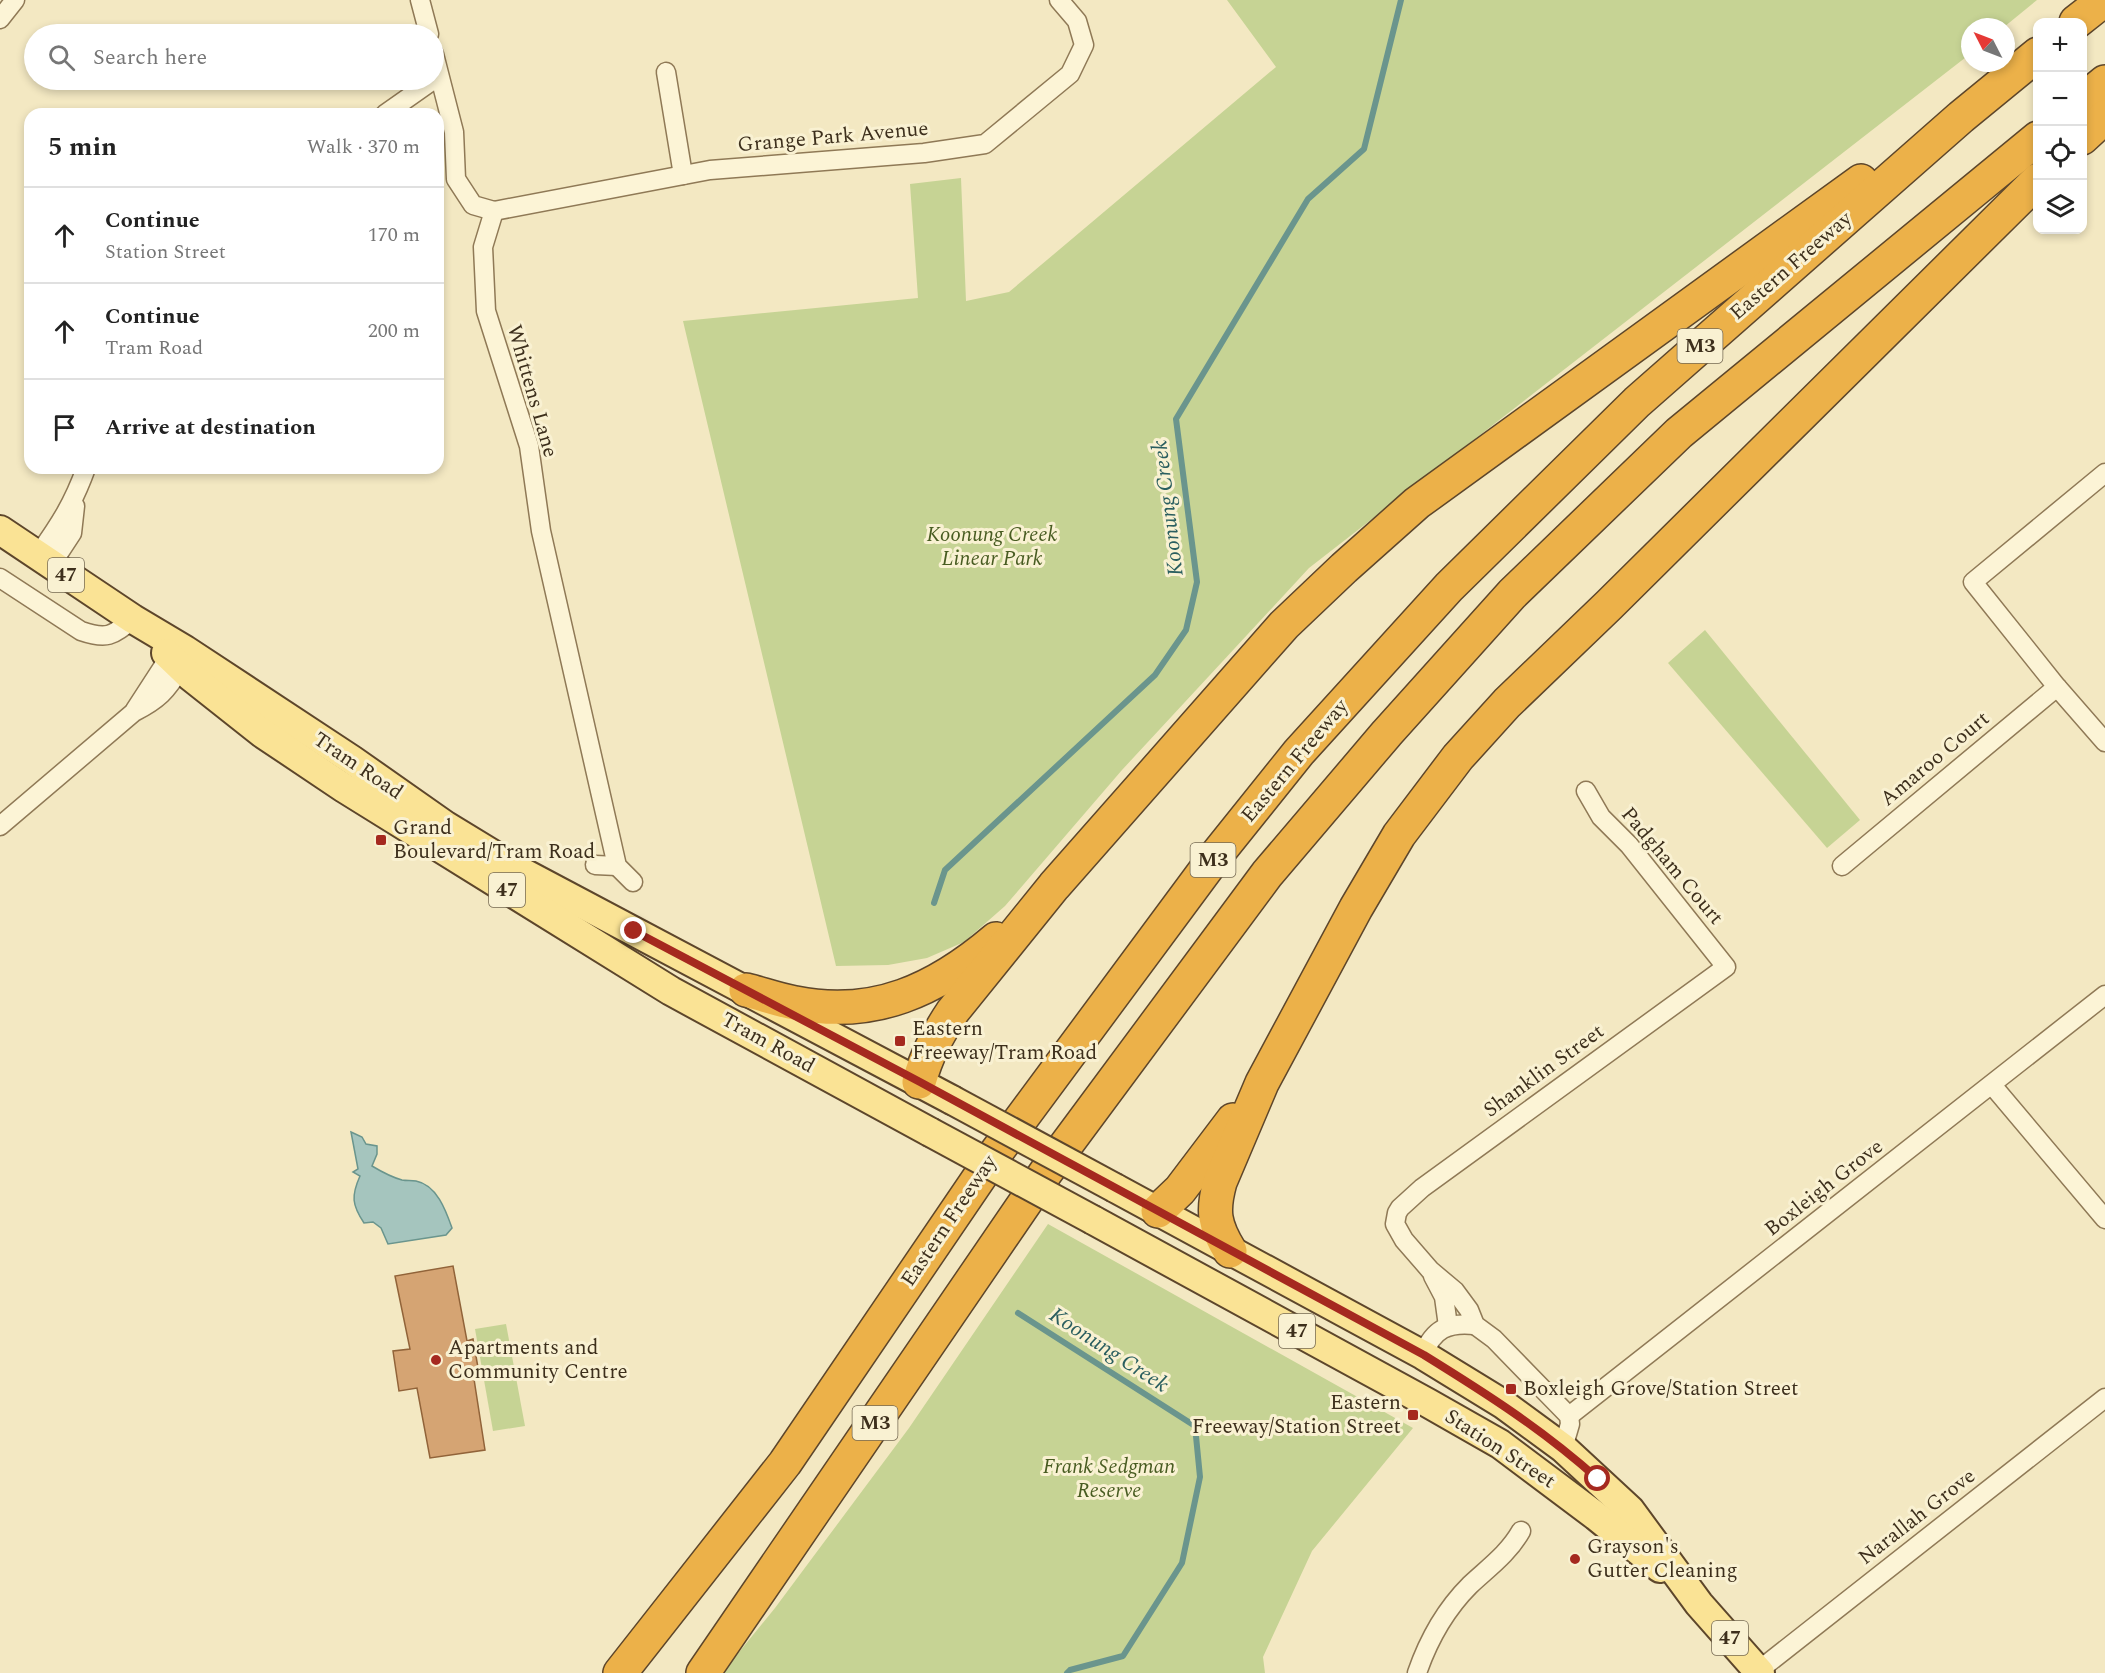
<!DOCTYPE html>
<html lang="en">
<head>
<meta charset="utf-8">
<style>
	:root { --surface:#fff; --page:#f6f6f6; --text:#222; --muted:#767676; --line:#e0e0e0 }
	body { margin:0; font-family:Spectral,serif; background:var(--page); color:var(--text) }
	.controls { position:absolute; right:18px; top:18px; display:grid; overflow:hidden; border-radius:12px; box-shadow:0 3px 9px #0003 }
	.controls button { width:54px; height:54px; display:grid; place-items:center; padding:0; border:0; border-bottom:2px solid var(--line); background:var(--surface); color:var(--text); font:30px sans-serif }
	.compass { position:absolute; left:1961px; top:18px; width:54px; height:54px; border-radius:50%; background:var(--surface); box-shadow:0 3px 9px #0003; rotate:312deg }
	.stop { position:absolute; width:18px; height:18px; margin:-14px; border:4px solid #a5291f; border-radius:50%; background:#fff }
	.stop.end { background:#a5291f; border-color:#fff; box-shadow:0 2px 6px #0008 }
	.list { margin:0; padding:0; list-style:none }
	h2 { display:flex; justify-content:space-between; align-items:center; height:78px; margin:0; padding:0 24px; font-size:26px }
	h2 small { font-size:20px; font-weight:400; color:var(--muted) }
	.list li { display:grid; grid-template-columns:39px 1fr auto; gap:18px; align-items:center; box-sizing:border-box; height:96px; padding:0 24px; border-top:2px solid var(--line) }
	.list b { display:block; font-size:22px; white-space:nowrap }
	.list p { margin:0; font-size:20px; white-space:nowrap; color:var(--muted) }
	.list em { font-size:20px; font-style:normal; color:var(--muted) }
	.icon { flex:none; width:33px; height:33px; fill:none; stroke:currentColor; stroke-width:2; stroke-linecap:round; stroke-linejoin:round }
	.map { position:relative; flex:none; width:2105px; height:1673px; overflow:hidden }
	.search { position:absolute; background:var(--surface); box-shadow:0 3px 9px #0003; left:24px; top:24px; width:420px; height:66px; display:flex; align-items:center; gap:15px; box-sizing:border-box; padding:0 21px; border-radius:33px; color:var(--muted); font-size:22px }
	.panel { position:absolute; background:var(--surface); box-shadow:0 3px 9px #0003; left:24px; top:108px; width:420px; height:366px; border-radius:18px }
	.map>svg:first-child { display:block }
	.green { fill:#c6d394 }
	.water { fill:#a5c5be; stroke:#6a958d; stroke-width:1.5 }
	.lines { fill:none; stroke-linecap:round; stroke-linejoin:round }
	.stream { stroke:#6a958d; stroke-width:6 }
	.building { fill:#d5a473; stroke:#916339; stroke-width:1.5 }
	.minor-casing { stroke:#8f7956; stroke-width:21 }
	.primary-casing { stroke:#5d462b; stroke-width:32 }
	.motorway-casing { stroke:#5d462b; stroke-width:36 }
	.minor { stroke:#fcf4d6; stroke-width:18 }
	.primary { stroke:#fae395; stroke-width:28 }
	.motorway { stroke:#ecb149; stroke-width:33 }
	.primary-bridge-casing { stroke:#5d462b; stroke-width:32; stroke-linecap:butt }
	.primary-bridge { stroke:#fae395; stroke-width:28 }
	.route { stroke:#a5291f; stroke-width:8 }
	.poi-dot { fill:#a5291f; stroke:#f9f1d2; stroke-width:2 }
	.labels { text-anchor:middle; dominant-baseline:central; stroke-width:6; stroke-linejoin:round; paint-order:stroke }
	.shield { fill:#f9f1d2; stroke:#756953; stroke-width:1.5 }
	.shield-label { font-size:20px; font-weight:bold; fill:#3d2f1c }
	.street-label { font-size:21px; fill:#3d2f1c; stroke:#f9f1d2 }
	.park-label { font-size:21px; font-style:italic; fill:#485c21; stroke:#f9f1d2 }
	.poi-label { font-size:21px; fill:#3d2f1c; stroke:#f9f1d2; text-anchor:start }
	.water-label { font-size:22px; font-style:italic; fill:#2a5e5f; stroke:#f9f1d2 }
</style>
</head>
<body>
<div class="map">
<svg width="2105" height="1673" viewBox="0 0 2105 1673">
	<rect width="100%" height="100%" fill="#f3e8c2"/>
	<g class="green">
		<path d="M1227,0H2037L2004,27H1970V54L1309,568L1122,770L1005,906L964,942L927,958L888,965L836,966L683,321L918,298L910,184L961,178L966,301L1009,292L1276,67Z"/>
		<path d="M1705,630L1860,820L1827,848L1668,663Z"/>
		<path d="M1048,1224L1413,1428L1312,1551L1263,1657L1265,1673H722L775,1608L909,1428Z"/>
		<path d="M506,1324L525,1426L493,1431L475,1329Z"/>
	</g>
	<path class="water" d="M351,1132L362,1137L366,1144L377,1146V1154L372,1166C382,1172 391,1177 402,1180C407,1181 411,1180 416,1181C437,1185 446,1211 452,1228L446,1235L388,1244L381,1228L373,1222L364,1223C352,1205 351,1196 360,1176L353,1172L358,1169Z"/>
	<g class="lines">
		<g class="stream">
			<path d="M934,903L945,870L1155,675L1186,630L1197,582L1176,419L1308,199L1364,149L1401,0"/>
			<path d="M1018,1313L1195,1426L1200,1477L1182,1563L1123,1656L1070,1670L1067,1673"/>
		</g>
	</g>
	<path class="building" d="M453,1266L467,1341L473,1339L480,1379H474L485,1450L430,1458L417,1388L399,1391L393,1351L410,1349L395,1276Z"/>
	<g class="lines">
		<g class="minor-casing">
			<g id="minor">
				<path d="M420,0L429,34"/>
				<path d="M0,19L15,0"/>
				<path d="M434,54L454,132L456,179L473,205L494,211L483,247L486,311L529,446L541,531L617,866L633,882"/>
				<path d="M666,72L683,175"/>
				<path d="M385,114L439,76"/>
				<path d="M494,211L710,170L924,153L985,144L1070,74L1084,45L1077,21L1059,0"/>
				<path d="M2105,473L1973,582L2057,687L2105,742"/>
				<path d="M38,555C60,524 73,504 86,468"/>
				<path d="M51,565L72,533L75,506"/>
				<path d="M0,578L81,631C107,640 112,636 133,619"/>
				<path d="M135,710L170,656"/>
				<path d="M0,826L134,712C158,700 167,691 181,667"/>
				<path d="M595,865L617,866"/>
				<path d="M1842,866L2057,687"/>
				<path d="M1992,1085L2105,1219"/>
				<path d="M1433,1276L1444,1297L1448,1326"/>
				<path d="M1423,1355C1433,1329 1448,1322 1475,1325"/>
				<path d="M1569,1416L2105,995"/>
				<path d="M1563,1448L1570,1424L1569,1416L1494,1339L1475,1325L1469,1310L1455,1291L1430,1270L1404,1240L1395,1224L1397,1213L1400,1208L1422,1188L1726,967L1629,845L1601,817L1586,791"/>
				<path d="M1758,1671L2105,1398"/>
				<path d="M1417,1673C1428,1641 1446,1609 1470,1585C1488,1568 1508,1554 1521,1531"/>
			</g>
		</g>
		<g class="primary-casing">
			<g id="primary">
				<path d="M0,530L133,619L185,650L352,760L446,826L520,871L952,1100"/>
				<path d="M166,653L190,676L262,733L344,788L671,991L930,1132"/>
				<path d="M1115,1188L1423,1355L1503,1404L1563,1448L1630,1510L1699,1604L1760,1673"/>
				<path d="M1093,1220L1428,1403L1500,1444L1596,1516L1660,1568"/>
			</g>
		</g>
		<g class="motorway-casing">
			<g id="motorway">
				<path d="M2076,22L2104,0"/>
				<path d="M2082,101L2105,82"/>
				<path d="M2082,138L2105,117"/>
				<path d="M746,990C762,994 778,1000 795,1003C874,1019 936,990 996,939"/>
				<path d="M919,1082C927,1054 937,1035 953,1011L1054,886L1284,625L1344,568L1417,503L1861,181"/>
				<path d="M1158,1211L1180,1190L1233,1120"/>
				<path d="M1230,1251C1214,1225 1212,1211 1220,1182L1262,1083L1356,908L1399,835L1458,757L1507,703L1609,605L2038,180"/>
				<path d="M620,1673L785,1463L998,1150L1218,853L1299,752L1449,587L1637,402L1961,117L2038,54"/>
				<path d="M703,1673L1046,1172L1267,874L1387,733L1512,594L1679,433L2038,138"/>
			</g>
		</g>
		<use href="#minor" class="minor"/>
		<use href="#primary" class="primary"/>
		<use href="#motorway" class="motorway"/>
		<g class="primary-bridge-casing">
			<g id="primary-bridge">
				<path d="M952,1100L1115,1188"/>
				<path d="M930,1132L1093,1220"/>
			</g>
		</g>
		<use href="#primary-bridge" class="primary-bridge"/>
	</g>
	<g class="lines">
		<path class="route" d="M634,931L920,1082L1424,1355C1487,1394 1542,1429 1598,1479"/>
	</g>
	<g class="poi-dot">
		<rect x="375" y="834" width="12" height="12" rx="3"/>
		<rect x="894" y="1035" width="12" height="12" rx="3"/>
		<circle cx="436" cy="1360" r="6"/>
		<rect x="1505" y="1383" width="12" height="12" rx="3"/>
		<rect x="1407" y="1409" width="12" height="12" rx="3"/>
		<circle cx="1575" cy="1559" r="6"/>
	</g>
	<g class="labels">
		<g class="shield">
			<rect x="1677.5" y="329" width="45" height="34" rx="4.5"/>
			<rect x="48" y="558" width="36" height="34" rx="4.5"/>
			<rect x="1190.5" y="843" width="45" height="34" rx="4.5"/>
			<rect x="489" y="873" width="36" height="34" rx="4.5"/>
			<rect x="1279" y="1314" width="36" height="34" rx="4.5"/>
			<rect x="852.5" y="1406" width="45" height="34" rx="4.5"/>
			<rect x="1712" y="1621" width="36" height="34" rx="4.5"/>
		</g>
		<g class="shield-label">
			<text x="1700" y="346">M3</text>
			<text x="66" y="575">47</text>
			<text x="1213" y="860">M3</text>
			<text x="507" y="890">47</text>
			<text x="1297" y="1331">47</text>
			<text x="875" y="1423">M3</text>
			<text x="1730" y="1638">47</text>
		</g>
		<g class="street-label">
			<text transform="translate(833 137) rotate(-5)">Grange Park Avenue</text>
			<text transform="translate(1791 266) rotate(-41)">Eastern Freeway</text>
			<text transform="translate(532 391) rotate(74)">Whittens Lane</text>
			<text transform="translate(1935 759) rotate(-40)">Amaroo Court</text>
			<text transform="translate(1295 761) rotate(-50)">Eastern Freeway</text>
			<text transform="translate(358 766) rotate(34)">Tram Road</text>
			<text transform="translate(1672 866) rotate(50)">Padgham Court</text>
			<text transform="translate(768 1043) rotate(29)">Tram Road</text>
			<text transform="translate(1544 1071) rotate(-36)">Shanklin Street</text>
			<text transform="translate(1824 1188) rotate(-38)">Boxleigh Grove</text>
			<text transform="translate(949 1221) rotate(-56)">Eastern Freeway</text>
			<text transform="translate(1500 1449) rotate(33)">Station Street</text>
			<text transform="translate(1917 1517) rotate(-38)">Narallah Grove</text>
		</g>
		<g class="park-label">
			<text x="992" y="535">Koonung Creek<tspan x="992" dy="24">Linear Park</tspan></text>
			<text x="1109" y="1467">Frank Sedgman<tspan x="1109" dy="24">Reserve</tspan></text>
		</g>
		<g class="poi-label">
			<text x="393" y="828">Grand<tspan x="393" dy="24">Boulevard/Tram Road</tspan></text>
			<text x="912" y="1029">Eastern<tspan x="912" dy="24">Freeway/Tram Road</tspan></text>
			<text x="448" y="1348">Apartments and<tspan x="448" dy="24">Community Centre</tspan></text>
			<text x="1523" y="1389">Boxleigh Grove/Station Street</text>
			<text x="1401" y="1403" text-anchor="end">Eastern<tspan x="1401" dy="24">Freeway/Station Street</tspan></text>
			<text x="1587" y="1547">Grayson's<tspan x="1587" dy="24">Gutter Cleaning</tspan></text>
		</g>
		<g class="water-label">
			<text transform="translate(1168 508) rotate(-97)">Koonung Creek</text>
			<text transform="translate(1109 1350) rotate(33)">Koonung Creek</text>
		</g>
	</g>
</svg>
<div class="controls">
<button>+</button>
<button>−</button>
<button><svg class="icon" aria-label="locate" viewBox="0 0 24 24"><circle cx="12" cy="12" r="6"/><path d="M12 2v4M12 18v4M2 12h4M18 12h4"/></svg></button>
<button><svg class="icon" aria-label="layers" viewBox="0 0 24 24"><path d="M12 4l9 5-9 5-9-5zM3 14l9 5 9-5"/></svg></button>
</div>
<svg class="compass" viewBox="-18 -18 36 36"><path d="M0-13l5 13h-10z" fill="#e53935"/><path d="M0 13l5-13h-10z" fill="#767676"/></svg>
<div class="stop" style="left:1598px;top:1479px"></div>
<div class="stop end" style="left:634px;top:931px"></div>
<div class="search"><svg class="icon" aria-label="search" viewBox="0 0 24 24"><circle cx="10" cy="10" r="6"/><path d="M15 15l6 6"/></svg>Search here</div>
<section class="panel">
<h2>5 min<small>Walk · 370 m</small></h2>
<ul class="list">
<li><svg class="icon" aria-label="ahead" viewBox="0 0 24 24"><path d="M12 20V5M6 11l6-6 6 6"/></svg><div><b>Continue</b><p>Station Street</p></div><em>170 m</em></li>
<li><svg class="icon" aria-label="ahead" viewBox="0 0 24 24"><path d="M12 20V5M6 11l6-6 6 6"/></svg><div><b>Continue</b><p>Tram Road</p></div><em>200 m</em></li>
<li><svg class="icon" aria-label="arrive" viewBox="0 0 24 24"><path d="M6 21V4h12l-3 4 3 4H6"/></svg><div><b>Arrive at destination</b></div></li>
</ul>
</section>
</div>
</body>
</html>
